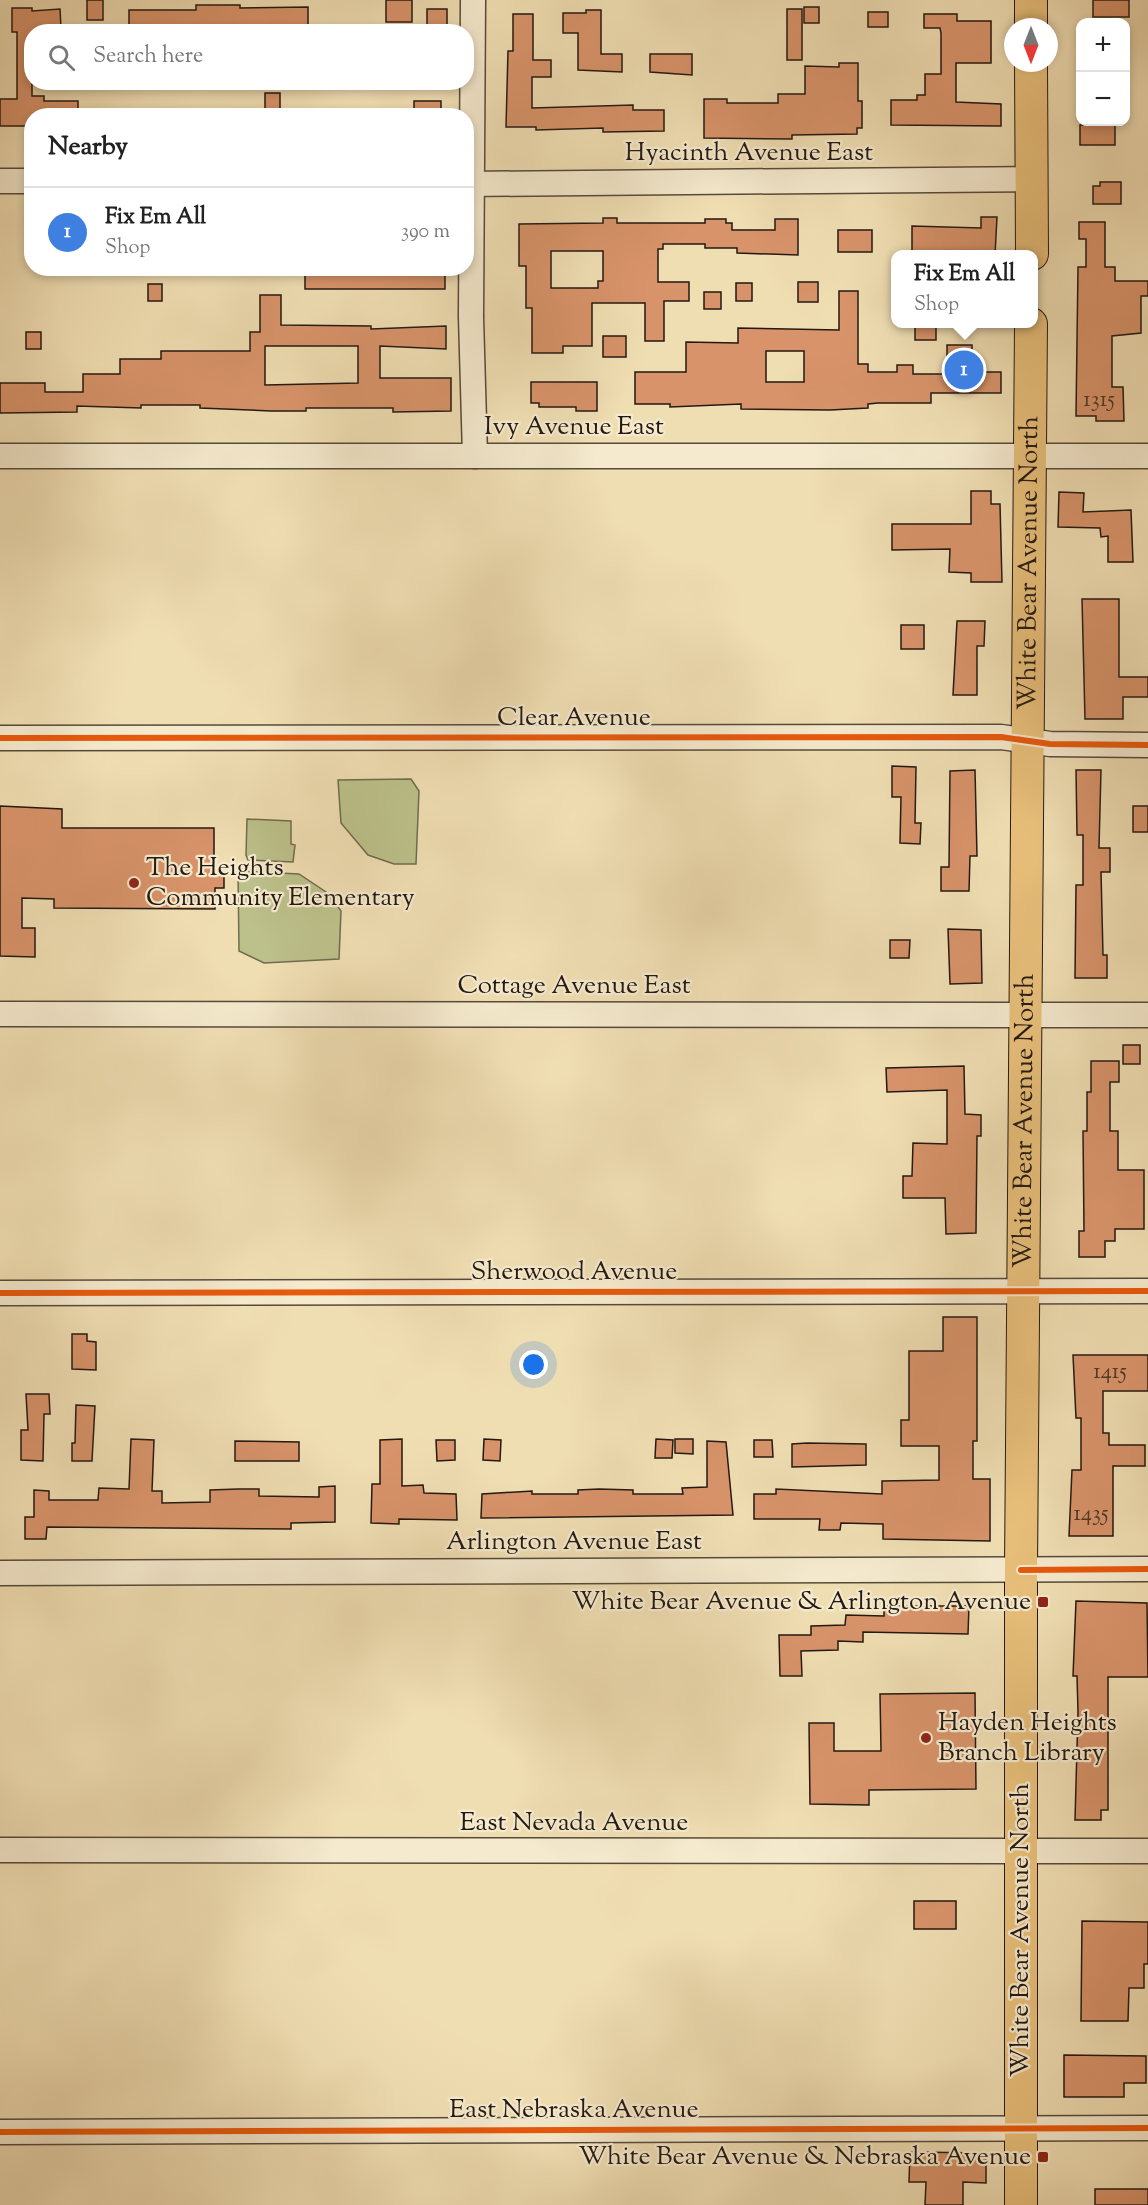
<!DOCTYPE html>
<html lang="en">
<head>
<meta charset="utf-8">
<style>
	:root { --surface:#fff; --page:#f6f6f6; --text:#222; --muted:#767676; --line:#e0e0e0; --accent:#8f2418 }
	body { margin:0; font-family:"Sorts Mill Goudy",serif; background:var(--page); color:var(--text) }
	.controls { position:absolute; right:18px; top:18px; display:grid; overflow:hidden; border-radius:12px; box-shadow:0 3px 9px #0003 }
	.controls button { width:54px; height:54px; display:grid; place-items:center; padding:0; border:0; border-bottom:2px solid var(--line); background:var(--surface); color:var(--text); font:30px sans-serif }
	.compass { position:absolute; left:1004px; top:18px; width:54px; height:54px; border-radius:50%; background:var(--surface); box-shadow:0 3px 9px #0003; rotate:180deg }
	.you { position:absolute; left:534px; top:1365px; width:21px; height:21px; margin:-15px; border:4px solid #fff; border-radius:50%; background:#1a73e8; box-shadow:0 0 0 9px #1a73e833 }
	.badge { display:grid; place-items:center; width:39px; height:39px; border-radius:50%; background:var(--accent); color:#fff; font-size:20px; font-weight:700 }
	.pin { position:absolute; translate:-50% -50%; border:3px solid #fff; box-shadow:0 2px 6px #0006 }
	.popup { position:absolute; left:891px; top:250px; width:147px; height:78px; box-sizing:border-box; display:grid; place-content:center; border-radius:12px; background:var(--surface); filter:drop-shadow(0 2px 4px #0005); font-size:20px; white-space:nowrap; color:var(--muted) }
	.popup b { font-size:22px; color:var(--text) }
	.popup::after { content:''; position:absolute; left:50%; top:100%; margin-left:-12px; border:12px solid transparent; border-top-color:var(--surface) }
	.list { margin:0; padding:0; list-style:none }
	h2 { display:flex; justify-content:space-between; align-items:center; height:78px; margin:0; padding:0 24px; font-size:26px }
	h2 small { font-size:20px; font-weight:400; color:var(--muted) }
	.list li { display:grid; grid-template-columns:39px 1fr auto; gap:18px; align-items:center; box-sizing:border-box; height:90px; padding:0 24px; border-top:2px solid var(--line) }
	.list b { display:block; font-size:22px; white-space:nowrap }
	.list p { margin:0; font-size:20px; white-space:nowrap; color:var(--muted) }
	.list em { font-size:20px; font-style:normal; color:var(--muted) }
	.icon { flex:none; width:33px; height:33px; fill:none; stroke:currentColor; stroke-width:2; stroke-linecap:round; stroke-linejoin:round }
	.map { position:relative; flex:none; width:1148px; height:2205px; overflow:hidden }
	.search { position:absolute; background:var(--surface); box-shadow:0 3px 9px #0003; left:24px; top:24px; width:450px; height:66px; display:flex; align-items:center; gap:15px; box-sizing:border-box; padding:0 21px; border-radius:24px; color:var(--muted); font-size:22px }
	.panel { position:absolute; background:var(--surface); box-shadow:0 3px 9px #0003; left:24px; top:108px; width:450px; height:168px; border-radius:24px }
	.map>svg:first-child { display:block }
	.green { fill:#bcc08a; stroke:#706c4e; stroke-width:1.5 }
	.building { fill:#d8936a; stroke:#231912; stroke-width:1.5; fill-rule:evenodd }
	.lines { fill:none; stroke-linecap:round; stroke-linejoin:round }
	.minor-casing { stroke:#564a3a; stroke-width:27 }
	.major-casing { stroke:#231912; stroke-width:34 }
	.minor { stroke:#f5eace; stroke-width:24 }
	.major { stroke:#e8bf7a; stroke-width:32 }
	.cycleway-casing { stroke:#f5eace; stroke-width:10 }
	.cycleway { stroke:#e8590c; stroke-width:6 }
	.poi-dot { fill:#8f2418; stroke:#f5eace; stroke-width:2 }
	.labels { text-anchor:middle; dominant-baseline:central; stroke-width:4.5; stroke-linejoin:round; paint-order:stroke }
	.number-label { font-size:22px; fill:#503828 }
	.street-label { font-size:26px; fill:#231912; stroke:#f5eace }
	.poi-label { font-size:26px; fill:#231912; stroke:#f5eace; text-anchor:start }
</style>
</head>
<body>
<div class="map">
<svg width="1148" height="2205" viewBox="0 0 1148 2205">
	<rect width="100%" height="100%" fill="#f0deb3"/>
	<filter id="stains"><feTurbulence type="fractalNoise" baseFrequency=".00333" numOctaves="4"/><feColorMatrix values="0 0 0 0 .2 0 0 0 0 .09 0 0 0 0 .02 0 0 0 .5 -.17"/></filter>
	<radialGradient id="worn" r=".72"><stop offset=".6" stop-color="#630" stop-opacity="0"/><stop offset="1" stop-color="#630" stop-opacity=".3"/></radialGradient>
	<g class="green">
		<path d="M411,779L419,791L416,864H394L368,855L341,823L338,780Z"/>
		<path d="M247,819L291,821V844L295,845L293,862L248,860L246,855Z"/>
		<path d="M238,871L299,874L329,894L341,911L339,959L264,963L239,951Z"/>
	</g>
	<g class="building">
		<rect x="87" y="0" width="16" height="20"/>
		<rect x="386" y="0" width="26" height="22"/>
		<rect x="1093" y="0" width="36" height="17"/>
		<path d="M196,5H240V8L308,7V26L259,28V25H181V29L148,28V31H129V10H196Z"/>
		<rect x="804" y="7" width="15" height="16"/>
		<path d="M12,8H32V11L60,9L61,28L32,32V96H44V101H78V116H32V126H0V99H17V32H12Z"/>
		<rect x="427" y="9" width="20" height="21"/>
		<rect x="787" y="9" width="15" height="51"/>
		<path d="M586,10H601V54H622V72L578,70V33H563V13H586Z"/>
		<rect x="868" y="12" width="20" height="15"/>
		<path d="M513,14H533V60H551V77H532V108L633,105V110H664V131L603,132V128L536,130V127H506L508,51H513Z"/>
		<path d="M924,14H957V21H991V63H956V102L1001,104V126L891,125V100H917V95H925V74H941V33L940,28H924Z"/>
		<path d="M650,54H692V75L650,72Z"/>
		<path d="M839,63H858V101H862V128H857V134L792,135V139L704,138V99H727V103H778V94H805V66L839,67Z"/>
		<rect x="265" y="93" width="15" height="23"/>
		<rect x="414" y="101" width="27" height="15"/>
		<rect x="1080" y="125" width="35" height="20"/>
		<path d="M1100,182H1121V204H1093V186H1100Z"/>
		<path d="M981,217H997L995,255H912V226L981,228Z"/>
		<path d="M603,218H617V223H705V219H726V223H732V230H775V219H798V255L737,253V248H705V244H663V249H658V282H689V301H664V341H645V303H592V346H563V353H532V308H526V266H519V224L603,223ZM551,251H603V281H598V288H551Z"/>
		<path d="M1079,222H1105V267H1115V281H1148V296H1141V333L1112,336V387H1123L1124,421H1096V416H1076L1078,267H1086V239H1079Z"/>
		<rect x="838" y="230" width="34" height="22"/>
		<rect x="305" y="268" width="140" height="21"/>
		<rect x="798" y="282" width="20" height="20"/>
		<rect x="736" y="283" width="16" height="18"/>
		<rect x="148" y="284" width="14" height="17"/>
		<path d="M839,291H858V364H868V372H897V365H913V374H947V345H972V372H1001V393H931V403H878L868,404V408L830,410L741,409V404L670,407V404H635V372H686V342L738,343V328L839,330ZM766,351H804V382H766Z"/>
		<rect x="704" y="292" width="17" height="17"/>
		<path d="M260,295H281V325L371,326V329L446,326V349L380,346V378H451V411L393,412V408H306V411H271L200,408V405H141V408L77,406V412L0,413V383H45V392H83V374H120V359H161V351H250V332H260ZM265,346H358V383L265,385Z"/>
		<rect x="915" y="325" width="21" height="15"/>
		<rect x="26" y="332" width="15" height="17"/>
		<rect x="603" y="336" width="23" height="21"/>
		<path d="M531,382H597V411H576V407H539V403H531Z"/>
		<path d="M971,491H991V504H1000L1002,582H971V573L949,572L950,549L892,550V524H971Z"/>
		<path d="M1059,492L1084,493L1083,512L1131,510L1133,562H1108V536L1101,537L1100,528L1058,527Z"/>
		<path d="M1082,599H1119V677H1148V697H1123V719H1085Z"/>
		<path d="M957,621H985L984,646H977V695H953Z"/>
		<rect x="901" y="625" width="23" height="24"/>
		<path d="M892,766L916,767L915,823H921L920,844L900,843L901,797H892Z"/>
		<path d="M975,770L977,856H970L969,891H941V867H949L950,771Z"/>
		<path d="M1076,770H1101L1099,848H1110V872H1101L1103,955H1107V978H1075L1076,885H1083V835H1077Z"/>
		<path d="M0,806L62,809V828H214V874H224V888H215V909L54,908V899L22,898V928H35V957L0,956Z"/>
		<rect x="1133" y="806" width="15" height="26"/>
		<path d="M948,929L981,930L982,983L950,984Z"/>
		<path d="M890,940H910L909,958H890Z"/>
		<rect x="1123" y="1045" width="17" height="19"/>
		<path d="M1091,1061H1119V1082H1110V1131H1118V1170H1144V1229H1115V1241H1105V1257H1079V1231H1084L1083,1131H1087V1092H1091Z"/>
		<path d="M964,1066L965,1114L981,1115V1136H977L976,1233L946,1234L945,1198H903V1176H912L913,1143L947,1144V1090L887,1092L886,1068Z"/>
		<path d="M943,1317H977V1441H973V1479H990V1541L883,1539V1524L841,1523L840,1530H819L820,1519H754V1494H776V1489L882,1494V1481L939,1480V1446H901V1420H909V1351H943Z"/>
		<path d="M72,1334H87V1341L96,1342V1370L72,1369Z"/>
		<path d="M1073,1355H1148V1391H1103V1433H1109V1445H1145V1466H1113V1536H1069L1072,1470H1081V1418H1076Z"/>
		<path d="M26,1394H49L50,1414H44L43,1461L21,1460V1430H28Z"/>
		<path d="M76,1405L95,1406L92,1461H72V1443H75Z"/>
		<path d="M131,1439L154,1440L152,1491H162V1503L210,1502V1490L238,1489H259V1496L319,1497V1487L335,1486V1522L291,1523V1529L47,1527L46,1539H25V1517H34V1490L49,1491V1500H98L99,1488L129,1489Z"/>
		<path d="M402,1439V1486L423,1485L424,1493L456,1494L457,1520L399,1519V1524L371,1523L372,1484H380V1440Z"/>
		<path d="M484,1439L501,1440L500,1461L483,1460Z"/>
		<path d="M656,1439L673,1440L672,1458H655Z"/>
		<path d="M675,1439H693V1454L675,1453Z"/>
		<path d="M436,1440H455V1460L437,1461Z"/>
		<path d="M754,1440H772L773,1457H754Z"/>
		<path d="M235,1441L299,1442V1461H235Z"/>
		<path d="M707,1441L726,1442L733,1515L481,1518L482,1494L532,1491V1494H578V1490L599,1489L633,1490V1494H683L682,1488L707,1487Z"/>
		<path d="M807,1443L866,1444V1465L792,1467V1444Z"/>
		<path d="M1076,1601L1147,1603L1148,1677H1108V1810H1101V1820H1075L1078,1712L1077,1676H1073Z"/>
		<path d="M884,1606H969L968,1634L863,1632V1642L838,1641V1650L801,1651L802,1676H780L779,1635H811V1626L845,1625L846,1615L884,1616Z"/>
		<path d="M975,1693L976,1789L869,1790V1805L810,1804L809,1723H834V1751H881L880,1694Z"/>
		<rect x="914" y="1901" width="42" height="28"/>
		<path d="M1082,1921L1148,1922V1964H1144V1988H1129L1128,2021H1081Z"/>
		<path d="M1064,2055L1146,2056V2083H1124V2097H1064Z"/>
		<path d="M910,2152L986,2153V2183L963,2182V2205H925L926,2182H909Z"/>
		<rect x="1095" y="2189" width="53" height="16"/>
	</g>
	<g class="lines">
		<g class="minor-casing">
			<g id="minor">
				<path d="M473,0L471,317L475,456"/>
				<path d="M0,181H32"/>
				<path d="M466,184L1033,179"/>
				<path d="M0,456H1148"/>
				<path d="M0,738L1001,737L1050,744L1148,745"/>
				<path d="M0,1014L1148,1015"/>
				<path d="M0,1293L1148,1291"/>
				<path d="M0,1573L1148,1569"/>
				<path d="M0,1850L1148,1851"/>
				<path d="M0,2132L1148,2128"/>
			</g>
		</g>
		<g class="major-casing">
			<g id="major">
				<path d="M1031,27V0"/>
				<path d="M1031,63L1032,254"/>
				<path id="s1" d="M1021,2205V1570L1031,324"/>
			</g>
		</g>
		<use href="#minor" class="minor"/>
		<use href="#major" class="major"/>
		<g class="cycleway-casing">
			<g id="cycleway">
				<path d="M0,738L1001,737L1050,744L1148,745"/>
				<path d="M0,1293L1148,1291"/>
				<path d="M1021,1570L1148,1569"/>
				<path d="M0,2132L1148,2128"/>
			</g>
		</g>
		<use href="#cycleway" class="cycleway"/>
	</g>
	<g class="poi-dot">
		<circle cx="134" cy="883" r="6"/>
		<rect x="1037" y="1596" width="12" height="12" rx="3"/>
		<circle cx="926" cy="1738" r="6"/>
		<rect x="1037" y="2151" width="12" height="12" rx="3"/>
	</g>
	<g class="labels">
		<g class="number-label">
			<text x="1099" y="401">1315</text>
			<text x="1110" y="1373">1415</text>
			<text x="1091" y="1515">1435</text>
		</g>
		<g class="street-label">
			<text x="749" y="153">Hyacinth Avenue East</text>
			<text x="574" y="427">Ivy Avenue East</text>
			<text stroke="none"><textPath href="#s1" startOffset="1642">White Bear Avenue North</textPath></text>
			<text x="574" y="718">Clear Avenue</text>
			<text x="574" y="986">Cottage Avenue East</text>
			<text stroke="none"><textPath href="#s1" startOffset="1084">White Bear Avenue North</textPath></text>
			<text x="574" y="1272">Sherwood Avenue</text>
			<text x="574" y="1542">Arlington Avenue East</text>
			<text x="574" y="1823">East Nevada Avenue</text>
			<text transform="translate(1021 1930) rotate(-90)">White Bear Avenue North</text>
			<text x="574" y="2110">East Nebraska Avenue</text>
		</g>
		<g class="poi-label">
			<text x="146" y="868">The Heights<tspan x="146" dy="30">Community Elementary</tspan></text>
			<text x="1031" y="1602" text-anchor="end">White Bear Avenue &amp; Arlington Avenue</text>
			<text x="938" y="1723">Hayden Heights<tspan x="938" dy="30">Branch Library</tspan></text>
			<text x="1031" y="2157" text-anchor="end">White Bear Avenue &amp; Nebraska Avenue</text>
		</g>
	</g>
	<rect width="100%" height="100%" filter="url(#stains)"/>
	<rect width="100%" height="100%" fill="url(#worn)"/>
</svg>
<div class="controls">
<button>+</button>
<button>−</button>
</div>
<svg class="compass" viewBox="-18 -18 36 36"><path d="M0-13l5 13h-10z" fill="#e53935"/><path d="M0 13l5-13h-10z" fill="#767676"/></svg>
<div class="you"></div>
<div class="pin badge" style="left:964px;top:370px;background:#3f7fe0">1</div>
<div class="popup"><b>Fix Em All</b>Shop</div>
<div class="search"><svg class="icon" aria-label="search" viewBox="0 0 24 24"><circle cx="10" cy="10" r="6"/><path d="M15 15l6 6"/></svg>Search here</div>
<section class="panel">
<h2>Nearby<small></small></h2>
<ul class="list">
<li><span class="badge" style="background:#3f7fe0">1</span><div><b>Fix Em All</b><p>Shop</p></div><em>390 m</em></li>
</ul>
</section>
</div>
</body>
</html>
